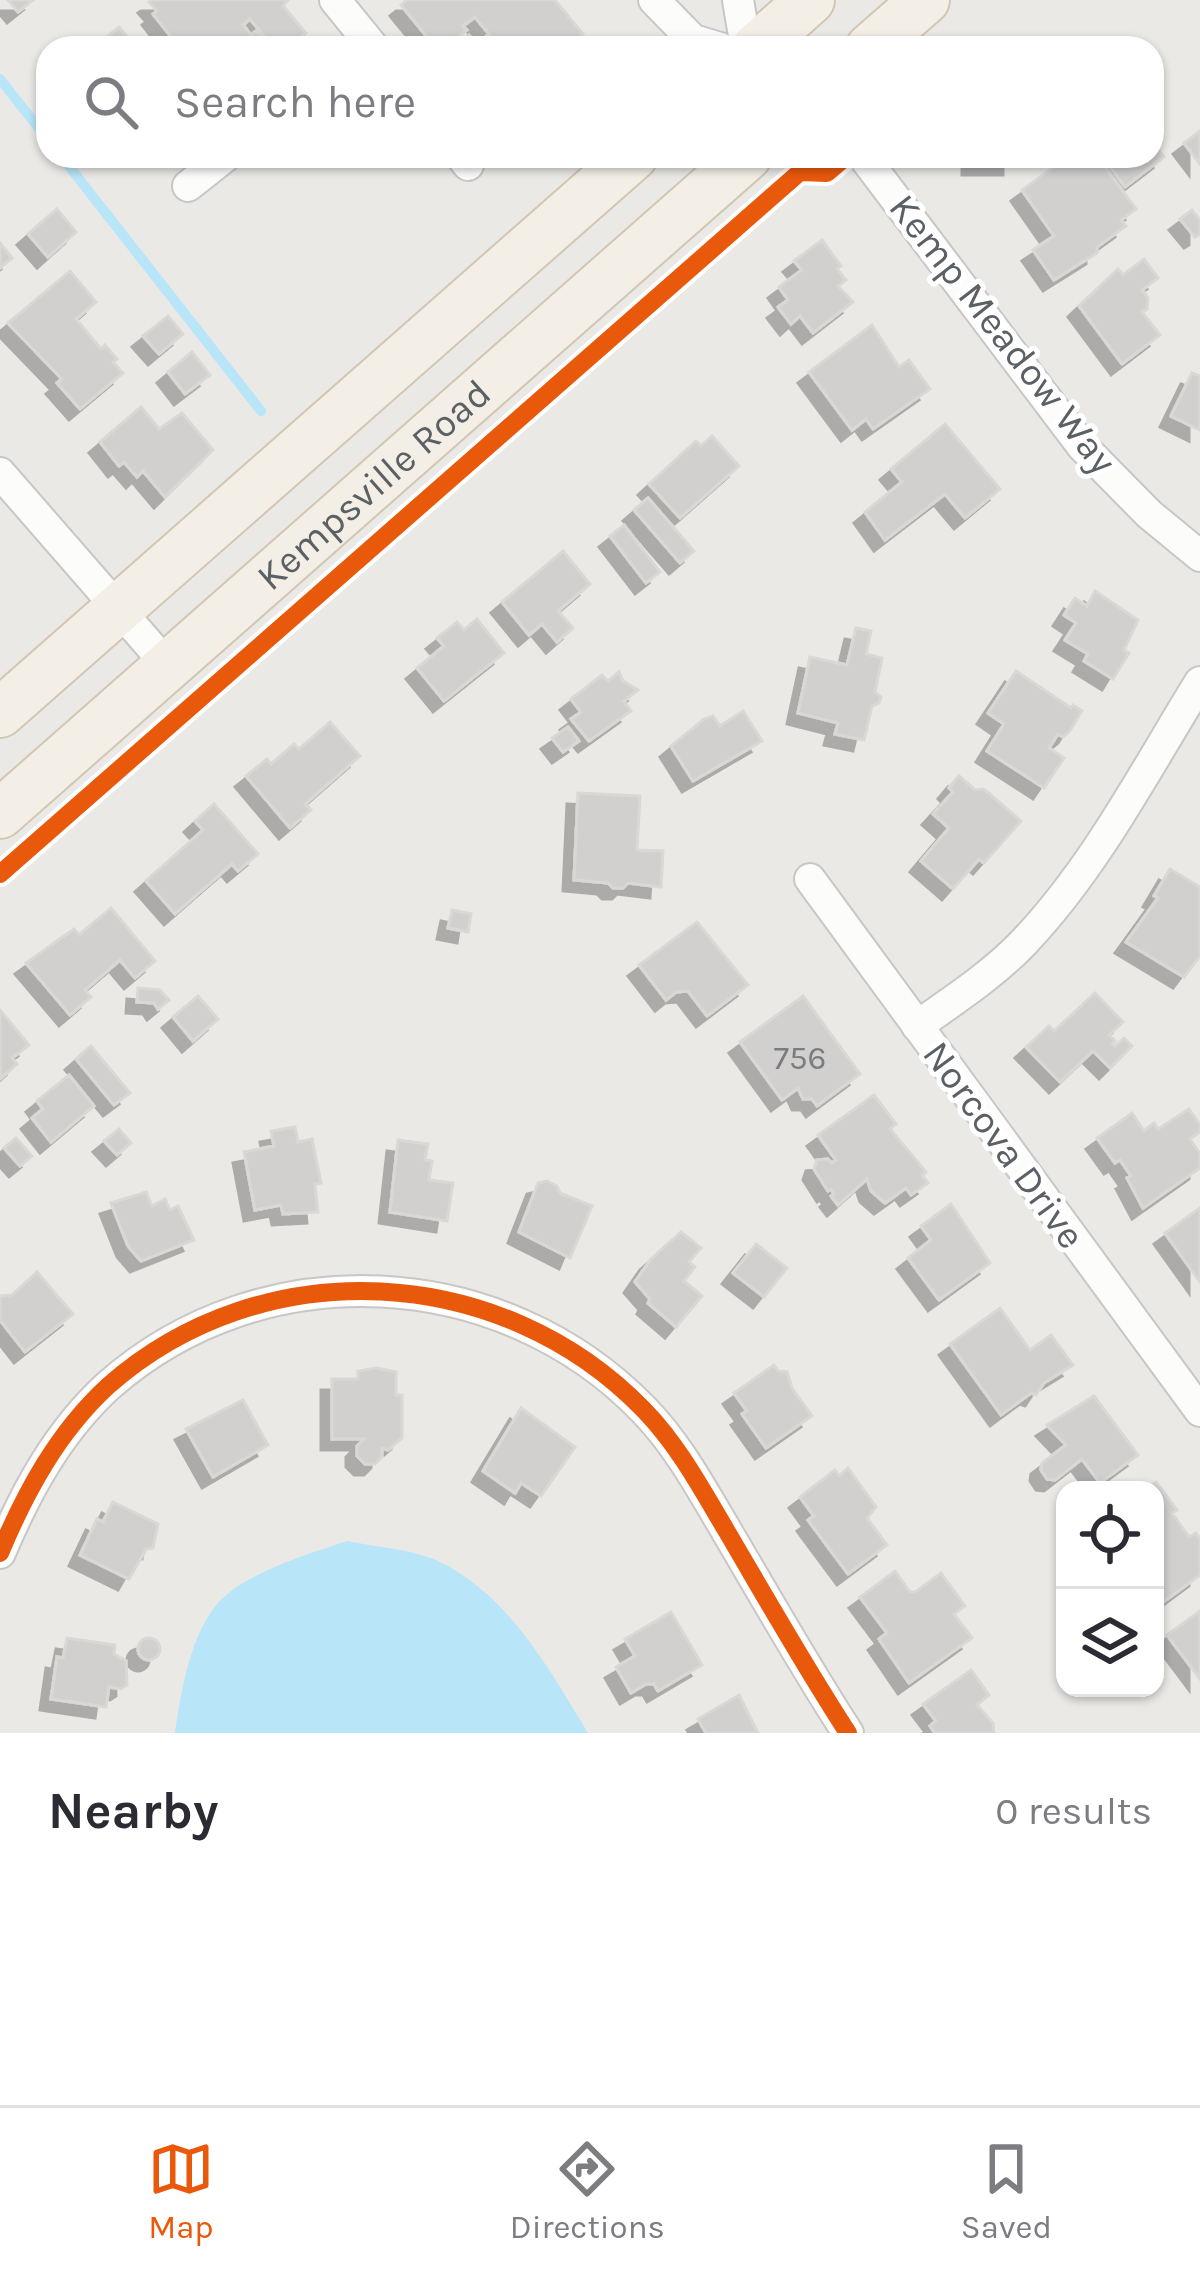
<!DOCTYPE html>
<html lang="en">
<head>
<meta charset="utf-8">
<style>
	:root { --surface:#fff; --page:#f7f7f7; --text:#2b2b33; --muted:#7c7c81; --line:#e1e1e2; --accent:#ea580c }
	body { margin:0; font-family:Karla,sans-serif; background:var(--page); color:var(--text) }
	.controls { position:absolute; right:36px; bottom:36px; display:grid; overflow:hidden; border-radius:24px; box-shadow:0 3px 9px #0004 }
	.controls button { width:108px; height:108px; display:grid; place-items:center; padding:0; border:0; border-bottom:3px solid var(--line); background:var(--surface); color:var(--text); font:60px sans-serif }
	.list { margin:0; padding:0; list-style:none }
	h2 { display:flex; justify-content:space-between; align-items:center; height:156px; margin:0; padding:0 48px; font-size:51px }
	h2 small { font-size:39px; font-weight:400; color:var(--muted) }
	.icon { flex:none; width:66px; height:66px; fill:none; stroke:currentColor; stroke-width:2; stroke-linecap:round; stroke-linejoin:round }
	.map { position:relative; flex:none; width:1200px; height:1733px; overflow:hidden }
	.search { position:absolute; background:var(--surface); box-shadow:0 3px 9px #0004; left:36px; right:36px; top:36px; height:132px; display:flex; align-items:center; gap:30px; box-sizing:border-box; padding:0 42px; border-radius:36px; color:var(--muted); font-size:45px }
	.sheet { height:372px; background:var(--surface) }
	nav { display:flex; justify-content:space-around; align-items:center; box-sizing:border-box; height:168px; border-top:3px solid var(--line); background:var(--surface); font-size:33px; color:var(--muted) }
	nav a { display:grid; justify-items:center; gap:6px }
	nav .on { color:var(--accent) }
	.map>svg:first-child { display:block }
	.water { fill:#b8e5f8 }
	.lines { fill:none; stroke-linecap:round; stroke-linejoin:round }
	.stream { stroke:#b8e5f8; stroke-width:10 }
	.building { fill:#d2d0cf; stroke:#dad8d5; stroke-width:3; filter:url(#shadow) }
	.minor-casing { stroke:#c7c7c7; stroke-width:34 }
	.primary-casing { stroke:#d3c6b3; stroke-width:52 }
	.minor { stroke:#fcfcfb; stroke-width:30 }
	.primary { stroke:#f3efe7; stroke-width:48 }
	.cycleway-casing { stroke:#fff; stroke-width:26 }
	.cycleway { stroke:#e8590c; stroke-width:18 }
	.labels { text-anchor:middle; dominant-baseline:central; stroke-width:10; stroke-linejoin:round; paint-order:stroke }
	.number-label { font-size:33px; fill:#7a7d80 }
	.street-label { font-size:39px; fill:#5b6064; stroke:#fff }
</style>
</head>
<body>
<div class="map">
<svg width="1200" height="1733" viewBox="0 0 1200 1733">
	<defs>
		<filter id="shadow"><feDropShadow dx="-11" dy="11" stdDeviation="0" flood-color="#0004"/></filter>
	</defs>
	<rect width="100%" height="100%" fill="#ebe9e6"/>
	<path class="water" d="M347,1541C375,1547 412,1549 438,1561C509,1595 549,1669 588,1733H175C181,1693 189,1641 214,1608C239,1574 309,1554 347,1541Z"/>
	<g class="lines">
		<g class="stream">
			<path d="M0,79L48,140"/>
			<path d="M61,156L261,411"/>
		</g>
	</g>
	<g class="building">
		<path d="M8,0H33L18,12Z"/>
		<path d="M152,0H288L283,6L306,33L288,48H274L250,19L243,25L251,35L256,31L270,48H180L153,14L157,11L149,2Z"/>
		<path d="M407,0H555L583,34L578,38L587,48H453L469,35L477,44L489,34L475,17L463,26L467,30L445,48H436L401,5Z"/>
		<path d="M119,27L137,48H93Z"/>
		<path d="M1200,131V164L1184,143Z"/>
		<path d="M1152,140L1164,157L1125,187L1102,156H1152Z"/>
		<rect x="973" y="156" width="41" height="8"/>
		<path d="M1069,156L1078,162L1086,156H1097L1136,209L1121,220L1126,226L1097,247V253L1054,280L1033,250L1054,236L1022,190Z"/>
		<path d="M57,209L76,232L48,257L28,234Z"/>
		<path d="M1192,210L1200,220V234L1195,237L1180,219Z"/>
		<path d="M822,240L841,266L837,269L846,280L838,286L853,302L813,333L800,316L791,324L778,307L788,300L779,287L802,270L794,261Z"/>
		<path d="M0,243L12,258L0,268Z"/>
		<path d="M1144,259L1158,278L1142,290L1148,298L1147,309L1142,312L1160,335L1122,364L1079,306L1118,269L1123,275Z"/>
		<path d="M70,271L96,302L76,319L101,349L105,345L117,359L113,362L123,373L80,409L57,383L62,379L8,323Z"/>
		<path d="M168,316L183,334L159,354L143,336Z"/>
		<path d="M872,325L899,367L909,360L930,389L873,429L866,419L852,430L809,372Z"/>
		<path d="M192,352L210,375L185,394L168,372Z"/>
		<path d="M1192,373L1200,376V430L1171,416Z"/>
		<path d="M141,407L159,429L182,413L213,450L165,497L143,471L137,477L124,462L119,466L100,442Z"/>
		<path d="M945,424L1000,489L965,518L945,494L885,540L865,512L902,482L891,469Z"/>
		<path d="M712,436L739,466L680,518L649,484L696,441L701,446Z"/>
		<path d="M648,498L694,551L680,563L634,510Z"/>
		<path d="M624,525L660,572L646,583L610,536Z"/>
		<path d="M563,551L590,584L558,611L573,628L557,642L542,624L529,635L502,602Z"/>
		<path d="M1095,591L1138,620L1124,650L1129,653L1113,679L1084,661L1088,654L1065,640L1076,623L1064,615L1075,598L1087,606Z"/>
		<path d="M477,619L504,653L444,701L417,668L444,646L437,638L457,622L464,630Z"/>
		<path d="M856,628L871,631L866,654L882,658L875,692L881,697L879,703L872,706L864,740L835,734L838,723L798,713L810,657L847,665Z"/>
		<path d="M1016,671L1071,708L1073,705L1082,711L1069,732L1063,737L1058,734L1049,748L1064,758L1044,788L987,751L1004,724L988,713Z"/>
		<path d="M619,672L623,681L638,690L624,701L631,711L589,741L571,719L581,712L571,699L602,675L608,681Z"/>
		<path d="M743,711L762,741L693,781L671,746L704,719L713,716L720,726Z"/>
		<path d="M330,722L360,756L305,804L311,810L290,828L246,776L267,759L271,764L294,744L299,749Z"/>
		<path d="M568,727L579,741L563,752L552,738Z"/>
		<path d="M959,776L975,790L984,789L1021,821L984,863L979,859L953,889L921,861L949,828L933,814L953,792L949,788Z"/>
		<path d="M578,793L640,796L637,850L663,851L661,887L628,883L623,888H613L608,883L574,880Z"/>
		<path d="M214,804L258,854L238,871L232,864L175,914L146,881L203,830L195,821Z"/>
		<path d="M1170,869L1200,887V956L1184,977L1126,942L1158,898L1154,896Z"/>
		<path d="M111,908L155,961L135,978L120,960L85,990L91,997L70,1015L26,963L74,929L79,935Z"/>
		<path d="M452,910L471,914L468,932L448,928Z"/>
		<path d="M697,922L748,985L707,1016L688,991L676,992L666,1000L639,965Z"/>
		<path d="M138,988L160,990L169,1000L158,1009L154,1003L137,1002Z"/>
		<path d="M1095,993L1123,1022L1109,1035L1115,1041L1112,1044L1115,1046L1124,1038L1132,1046L1110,1068L1093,1051L1060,1082L1026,1047L1049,1026L1054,1031Z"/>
		<path d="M198,996L218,1019L193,1041L173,1017Z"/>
		<path d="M803,996L860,1074L817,1106L812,1099H803L798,1088L782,1100L740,1042Z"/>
		<path d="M0,1010L29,1045L12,1058L17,1064L0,1079Z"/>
		<path d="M91,1046L130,1093L114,1105L76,1059Z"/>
		<path d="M69,1075L94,1106L51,1142L32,1118L43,1109L37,1101Z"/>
		<path d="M874,1095L896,1124L890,1129L926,1172L922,1175L928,1183L911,1195L906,1188L885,1203L871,1191L867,1179L838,1205L831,1196L834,1194L831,1189L828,1191L814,1169L817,1160L828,1159L832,1163L836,1160L818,1135Z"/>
		<path d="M1189,1109L1200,1125V1132L1190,1139L1200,1154V1168L1143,1208L1127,1178L1131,1176L1120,1160L1115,1163L1097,1138L1132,1113L1144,1131L1154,1123L1158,1129Z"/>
		<path d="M295,1127L298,1142L312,1139L321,1183L315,1184L318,1212L283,1214L281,1205L255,1210L244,1152L274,1146L271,1131Z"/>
		<path d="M119,1129L131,1143L117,1155L104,1141Z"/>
		<path d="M16,1138L32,1156L20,1166L4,1148Z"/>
		<path d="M398,1140L428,1144L425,1160L432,1161L429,1180L453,1183L447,1221L390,1212Z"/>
		<path d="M547,1181L557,1186L560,1193L592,1206L570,1258L519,1232L538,1183Z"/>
		<path d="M146,1192L152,1206L165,1199L170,1210L178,1206L194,1240L141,1261L128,1246L111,1203Z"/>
		<path d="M951,1204L990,1263L939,1300L908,1258L931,1240L921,1226Z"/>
		<path d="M1200,1208V1282L1165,1233Z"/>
		<path d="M681,1232L701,1248L689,1262L695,1267L684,1281L702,1296L676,1327L648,1303L650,1299L635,1282L651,1259Z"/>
		<path d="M756,1244L787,1268L764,1297L733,1273Z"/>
		<path d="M37,1272L73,1314L25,1352L0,1320V1296L12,1295Z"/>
		<path d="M1000,1308L1030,1350L1051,1335L1073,1365L1044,1383L1036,1395L1031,1393L1001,1415L950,1344Z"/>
		<path d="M774,1365L778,1371L787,1372L792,1388L812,1416L766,1448L742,1414L747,1411L734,1393Z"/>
		<path d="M376,1368L396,1372V1395H402V1438L388,1450L382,1448V1457L375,1464H365L357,1456V1446L364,1439H332V1379H358V1371Z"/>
		<path d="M1094,1396L1138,1455L1100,1483L1082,1459L1055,1480L1047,1479L1041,1470L1042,1463L1066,1445L1047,1425Z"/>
		<path d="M243,1400L268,1445L213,1477L186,1429Z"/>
		<path d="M521,1408L575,1447L541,1496L521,1483L515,1493L483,1471Z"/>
		<path d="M848,1468L876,1507L867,1518L887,1545L848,1574L808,1520L814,1516L800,1497L835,1470L839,1476Z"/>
		<path d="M1156,1482L1177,1510L1172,1513L1189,1537L1196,1533L1200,1539V1575L1155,1608V1490L1149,1487Z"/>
		<path d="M113,1502L158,1524L153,1548L146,1549L129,1579L80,1555L97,1519L103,1522Z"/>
		<path d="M895,1571L910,1592H915L941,1573L965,1606L954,1614L972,1638L909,1683L879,1639L887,1633L860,1597Z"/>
		<path d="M1200,1611V1679L1167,1635Z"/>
		<path d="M671,1612L702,1665L658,1691L654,1684H646L631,1693L616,1667L635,1656L625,1639Z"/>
		<path d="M67,1638L115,1645L114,1654L126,1661L127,1685L121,1689L109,1687L106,1707L51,1699L57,1657L63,1658Z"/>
		<circle cx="149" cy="1649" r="11"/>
		<path d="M971,1670L989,1695L977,1705L993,1723L994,1733H935L930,1726L936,1721L923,1704Z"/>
		<path d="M739,1695L758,1733H706L698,1719Z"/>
	</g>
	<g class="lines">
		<g class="minor-casing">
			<g id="minor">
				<path d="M335,0L374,48"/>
				<path d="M654,0L693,40L720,48"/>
				<path d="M738,0L746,48"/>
				<path d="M461,156L468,165"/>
				<path d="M863,156L1082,446L1149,514L1200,556"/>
				<path d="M188,186L226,156"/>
				<path d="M0,473L168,666"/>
				<path d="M810,879L1200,1411"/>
				<path d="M917,1026C954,1000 994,974 1025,941C1096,866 1146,769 1200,682"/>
				<path d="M0,1553C26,1491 58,1432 108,1386C263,1249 502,1263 644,1410C678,1445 701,1488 726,1530C766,1598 805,1667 848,1733"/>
			</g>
		</g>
		<g class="primary-casing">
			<g id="primary">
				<path d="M756,48L810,0"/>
				<path d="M870,48L925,0"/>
				<path d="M0,713L633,156"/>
				<path id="s1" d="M0,814L747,156"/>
			</g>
		</g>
		<use href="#minor" class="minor"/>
		<use href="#primary" class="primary"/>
		<g class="cycleway-casing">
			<g id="cycleway">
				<path d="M0,874L800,172L827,173L847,156"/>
				<path d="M0,1553C26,1491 58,1432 108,1386C263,1249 502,1263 644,1410C678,1445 701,1488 726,1530C766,1598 805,1667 848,1733"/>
			</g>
		</g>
		<use href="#cycleway" class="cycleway"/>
	</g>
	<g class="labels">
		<g class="number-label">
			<text x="800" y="1058">756</text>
		</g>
		<g class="street-label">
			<text transform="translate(1003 334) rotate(52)">Kemp Meadow Way</text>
			<text stroke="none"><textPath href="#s1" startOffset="498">Kempsville Road</textPath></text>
			<text transform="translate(1004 1145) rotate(54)">Norcova Drive</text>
		</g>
	</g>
</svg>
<div class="controls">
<button><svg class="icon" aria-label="locate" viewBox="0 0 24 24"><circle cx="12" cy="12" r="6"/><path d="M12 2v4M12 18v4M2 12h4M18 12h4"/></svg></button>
<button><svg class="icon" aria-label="layers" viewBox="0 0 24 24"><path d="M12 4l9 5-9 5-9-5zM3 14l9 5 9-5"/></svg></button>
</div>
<div class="search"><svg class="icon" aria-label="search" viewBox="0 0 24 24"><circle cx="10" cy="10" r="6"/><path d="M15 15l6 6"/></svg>Search here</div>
</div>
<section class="sheet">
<h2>Nearby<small>0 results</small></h2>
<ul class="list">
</ul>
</section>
<nav>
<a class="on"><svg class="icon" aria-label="map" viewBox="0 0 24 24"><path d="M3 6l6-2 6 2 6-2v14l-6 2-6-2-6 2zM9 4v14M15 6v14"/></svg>Map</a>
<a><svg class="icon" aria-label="directions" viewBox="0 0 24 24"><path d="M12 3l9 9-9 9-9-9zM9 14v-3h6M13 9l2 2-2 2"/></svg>Directions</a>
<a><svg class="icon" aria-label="saved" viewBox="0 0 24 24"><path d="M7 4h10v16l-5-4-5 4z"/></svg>Saved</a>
</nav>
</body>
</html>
